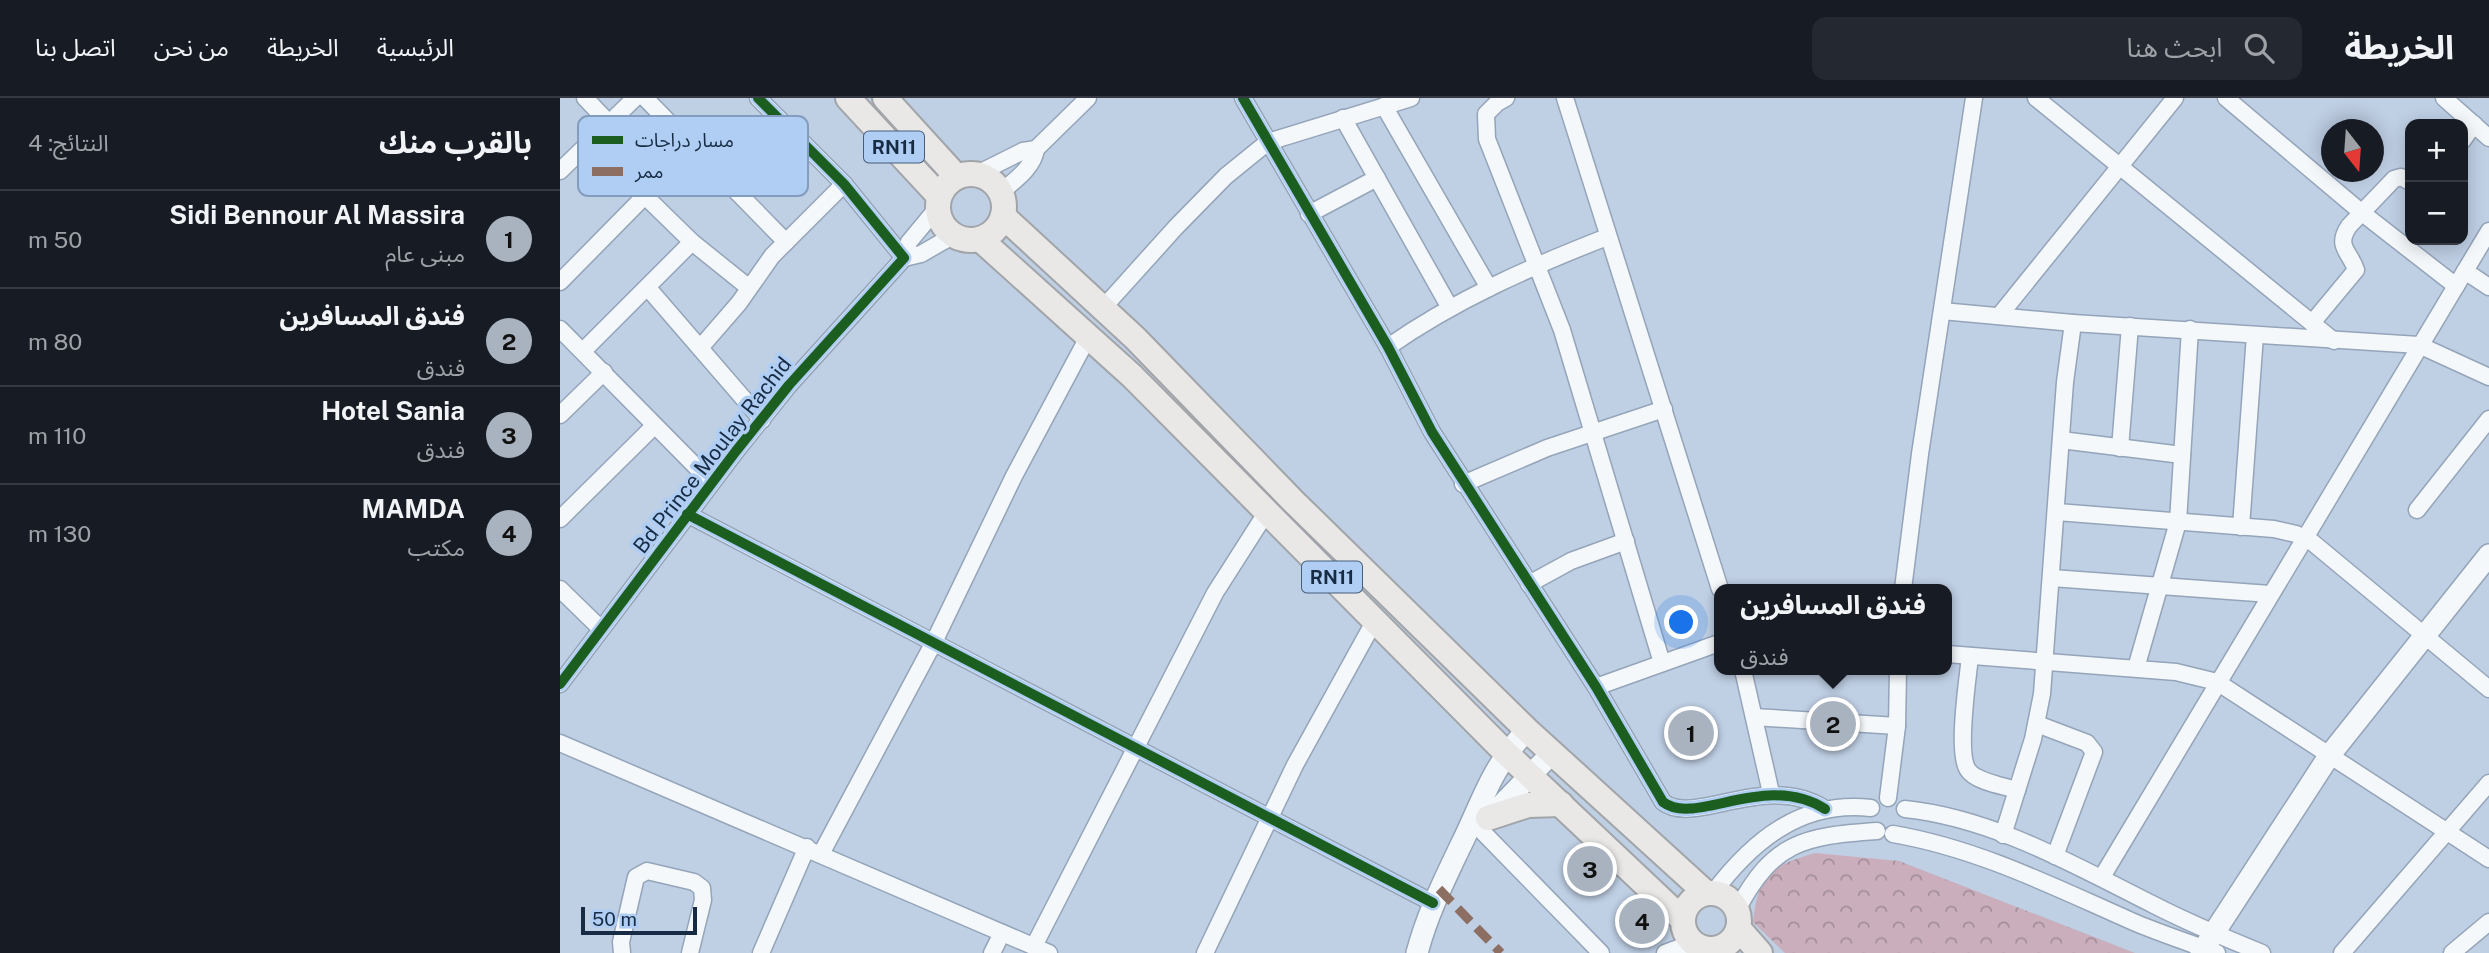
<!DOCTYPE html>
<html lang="ar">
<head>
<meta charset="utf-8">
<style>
	:root { --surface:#171b24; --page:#242831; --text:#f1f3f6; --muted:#9ea1a6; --line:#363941; --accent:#a9b3bf }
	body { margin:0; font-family:"Public Sans","Noto Sans Arabic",sans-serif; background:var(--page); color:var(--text); direction:rtl }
	.controls { position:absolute; right:21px; top:21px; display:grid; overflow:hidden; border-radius:14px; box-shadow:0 4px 18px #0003 }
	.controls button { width:63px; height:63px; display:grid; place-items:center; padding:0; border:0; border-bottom:2px solid var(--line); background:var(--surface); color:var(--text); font:35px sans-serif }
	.compass { position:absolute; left:1761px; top:21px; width:63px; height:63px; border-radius:50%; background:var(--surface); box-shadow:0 4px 18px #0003; rotate:163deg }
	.scale { position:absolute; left:21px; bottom:18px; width:116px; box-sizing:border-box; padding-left:7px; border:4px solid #172c44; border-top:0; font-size:19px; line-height:24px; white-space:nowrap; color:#172c44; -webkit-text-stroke:5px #b0cef3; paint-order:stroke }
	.you { position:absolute; left:1122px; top:525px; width:24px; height:24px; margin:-18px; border:5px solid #fff; border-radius:50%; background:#1a73e8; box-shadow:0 0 0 10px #1a73e833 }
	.badge { display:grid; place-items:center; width:46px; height:46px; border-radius:50%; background:var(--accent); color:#111; font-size:23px; font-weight:700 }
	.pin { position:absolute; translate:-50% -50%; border:4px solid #fff; box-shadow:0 2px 7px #0006 }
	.popup { position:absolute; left:1154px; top:486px; width:238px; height:91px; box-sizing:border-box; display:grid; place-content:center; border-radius:14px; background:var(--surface); filter:drop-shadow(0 2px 5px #0005); font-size:23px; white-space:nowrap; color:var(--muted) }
	.popup b { font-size:26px; color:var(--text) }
	.popup::after { content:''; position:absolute; left:50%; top:100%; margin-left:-14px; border:14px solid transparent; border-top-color:var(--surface) }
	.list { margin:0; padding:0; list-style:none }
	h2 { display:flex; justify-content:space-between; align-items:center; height:91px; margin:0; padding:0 28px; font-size:30px }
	h2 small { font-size:23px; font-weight:400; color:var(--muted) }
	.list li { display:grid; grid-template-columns:46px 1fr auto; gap:21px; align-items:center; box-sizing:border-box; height:98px; padding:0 28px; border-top:2px solid var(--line) }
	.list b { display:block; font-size:26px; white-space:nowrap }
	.list p { margin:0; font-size:23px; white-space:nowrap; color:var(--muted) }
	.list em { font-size:23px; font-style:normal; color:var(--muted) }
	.icon { flex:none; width:38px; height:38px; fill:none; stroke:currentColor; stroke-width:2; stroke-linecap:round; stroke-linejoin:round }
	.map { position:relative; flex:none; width:1929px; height:855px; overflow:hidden; direction:ltr }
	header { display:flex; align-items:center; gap:42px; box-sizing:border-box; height:98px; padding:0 35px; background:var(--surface); border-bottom:2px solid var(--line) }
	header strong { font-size:33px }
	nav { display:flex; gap:38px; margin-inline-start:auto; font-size:24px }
	.search { width:490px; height:63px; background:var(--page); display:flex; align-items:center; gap:18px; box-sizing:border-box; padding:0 24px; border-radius:14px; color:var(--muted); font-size:26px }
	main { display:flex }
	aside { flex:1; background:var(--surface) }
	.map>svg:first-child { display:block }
	.forest { fill:url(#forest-crowns) }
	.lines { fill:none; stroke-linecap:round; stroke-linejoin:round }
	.minor-casing { stroke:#94a4b9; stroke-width:19 }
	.secondary-casing { stroke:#94a4b9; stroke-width:24 }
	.primary-casing { stroke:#a1a4a8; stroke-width:28 }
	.minor { stroke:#f5f8fb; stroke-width:16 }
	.secondary { stroke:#f5f8fb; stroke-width:21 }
	.primary { stroke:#e9e8e7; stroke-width:24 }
	.quiet { stroke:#8d6e63; stroke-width:9; stroke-dasharray:18 9; stroke-linecap:butt }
	.cycleway-casing { stroke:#b0cef3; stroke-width:15 }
	.cycleway { stroke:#1b5e20; stroke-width:10 }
	.labels { text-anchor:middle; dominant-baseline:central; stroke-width:7; stroke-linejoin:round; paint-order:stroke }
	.shield { fill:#b0cef3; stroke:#455d78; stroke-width:2 }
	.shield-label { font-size:19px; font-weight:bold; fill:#172c44 }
	.street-label { font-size:21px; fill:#172c44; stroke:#b0cef3 }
	.key { fill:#b0cef3; stroke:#829dbe; stroke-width:2 }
	.key-label { font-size:19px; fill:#172c44 }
</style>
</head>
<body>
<header>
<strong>الخريطة</strong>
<div class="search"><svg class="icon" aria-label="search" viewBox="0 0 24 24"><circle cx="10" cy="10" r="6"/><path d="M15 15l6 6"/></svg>ابحث هنا</div>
<nav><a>الرئيسية</a><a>الخريطة</a><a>من نحن</a><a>اتصل بنا</a></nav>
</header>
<main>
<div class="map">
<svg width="1929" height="855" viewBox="0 0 1929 855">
	<defs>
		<pattern id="forest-crowns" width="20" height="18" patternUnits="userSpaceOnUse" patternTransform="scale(1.75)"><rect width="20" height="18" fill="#caaebb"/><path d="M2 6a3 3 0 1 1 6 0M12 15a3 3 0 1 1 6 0" fill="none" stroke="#a38e9a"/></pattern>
	</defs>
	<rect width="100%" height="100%" fill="#bfcfe4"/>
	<path class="forest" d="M1255,755L1339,763L1575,855H1225L1193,824C1198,777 1210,768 1255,755Z"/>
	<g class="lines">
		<g class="minor-casing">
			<g id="minor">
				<path d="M25,0L49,25"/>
				<path d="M85,0L226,144"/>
				<path d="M683,0L828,249L872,334L1036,589L1103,704C1135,729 1205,673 1265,711"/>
				<path d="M946,0L937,5L926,16L927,41L1002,232L1102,565"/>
				<path d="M1005,0L1160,491"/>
				<path d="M1476,0L1774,243"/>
				<path d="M1666,0L1801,114L1896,188"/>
				<path d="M1884,0L1929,40"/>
				<path d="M824,8L929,190"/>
				<path d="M783,20L890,210"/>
				<path d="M1903,42L1914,26"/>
				<path d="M476,51L528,0"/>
				<path d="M0,73L75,0"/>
				<path d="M417,76L463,53L476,51C474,69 454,83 441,94"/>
				<path d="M163,80L218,20"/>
				<path d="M85,98L132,144L188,189"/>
				<path d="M378,109L349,144L344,160L361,156L394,137"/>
				<path d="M749,116L817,80"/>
				<path d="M1905,173L1929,189"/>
				<path d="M0,184L133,49"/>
				<path d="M88,190L202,322"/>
				<path d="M543,210L616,129L666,78L708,44L851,0"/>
				<path d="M1382,213L1513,225L1859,247L1929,279"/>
				<path d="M1439,218L1615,0"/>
				<path d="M1752,225L1796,172C1790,153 1775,149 1789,128L1834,81L1841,79L1850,84"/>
				<path d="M0,231L151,384"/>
				<path d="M828,249C895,202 970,169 1047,139"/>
				<path d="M140,250L179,205L212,158L284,86"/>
				<path d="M23,253L132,144"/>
				<path d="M0,317L44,274"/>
				<path d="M1501,342L1622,357"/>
				<path d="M1560,350L1570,228"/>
				<path d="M903,386L987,350L1104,311"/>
				<path d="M1857,412L1929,321"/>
				<path d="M1497,414L1714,431L1736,436L1752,444L1929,591"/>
				<path d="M127,416L873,805"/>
				<path d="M0,421L94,328"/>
				<path d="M1681,429L1695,237"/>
				<path d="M1492,480L1710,496"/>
				<path d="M969,486L1011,463L1066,443"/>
				<path d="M0,491L40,530"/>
				<path d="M1343,491L1360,356L1414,0"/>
				<path d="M1387,556L1616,574L1657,584L1929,761"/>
				<path d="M1410,558C1408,580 1396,655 1408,672C1416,684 1444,688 1457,692"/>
				<path d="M1576,570L1618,424L1630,231"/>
				<path d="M1183,572L1211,695"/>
				<path d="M0,586L176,353L229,287L344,160L284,86L198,0"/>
				<path d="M1036,589L1159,545"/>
				<path d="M1194,619L1337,628"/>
				<path d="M1477,626L1527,645L1534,654L1495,758"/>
				<path d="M0,645L489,855"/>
				<path d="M1328,700L1337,628L1338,572"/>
				<path d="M1345,711C1433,720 1516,768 1594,807C1629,825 1665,840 1702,855"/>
				<path d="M912,723L1041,855"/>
				<path d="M1333,736C1420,751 1496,790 1576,825C1602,836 1630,845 1657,855"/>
				<path d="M1443,737L1473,641L1482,596L1505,284L1513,225"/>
				<path d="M261,756L373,546L454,378L527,241"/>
				<path d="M1542,779L1929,133"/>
				<path d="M1153,795C1193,742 1242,702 1311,710"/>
				<path d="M1177,812C1213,744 1243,738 1317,733"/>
				<path d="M474,848L655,495L706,415"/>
				<path d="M62,855L61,844L76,779L87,773L134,784L142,790L143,802L130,855"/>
				<path d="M201,855L247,749"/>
				<path d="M432,855L442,835"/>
				<path d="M645,855L735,667L815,522"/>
				<path d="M1105,855L1132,845"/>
				<path d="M1782,855L1929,685"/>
				<path d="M1892,855L1929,824"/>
			</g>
		</g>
		<g class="secondary-casing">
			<g id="secondary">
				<path d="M928,721L992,655"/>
				<path d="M857,855C867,817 883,785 900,749C924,701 929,673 967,632"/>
				<path d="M1641,855L1769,658L1929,457"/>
			</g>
		</g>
		<g class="primary-casing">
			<g id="primary">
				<path d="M288,0L379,98"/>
				<path d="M325,0L397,79"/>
				<circle cx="411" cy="109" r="33"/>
				<path d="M443,118L575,240L734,404L967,632L1146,795"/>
				<path d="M420,141L572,278L946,655L1122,821"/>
				<path d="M928,720L968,707L1001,706"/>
				<circle cx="1151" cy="823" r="28"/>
				<path d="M1179,831L1200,855"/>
			</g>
		</g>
		<use href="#minor" class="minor"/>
		<use href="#secondary" class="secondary"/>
		<use href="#primary" class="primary"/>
		<path class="quiet" d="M879,791L941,855"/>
		<g class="cycleway-casing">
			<g id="cycleway">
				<path d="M683,0L828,249L872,334L1036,589L1103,704C1135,729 1205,673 1265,711"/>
				<path d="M127,416L873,805"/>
				<path d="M0,586L176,353L229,287L344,160L284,86L198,0"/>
			</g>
		</g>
		<use href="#cycleway" class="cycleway"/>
	</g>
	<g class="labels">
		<g class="shield">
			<rect x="304" y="33.5" width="60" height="31" rx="5"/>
			<rect x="742" y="463.5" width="60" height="31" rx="5"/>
		</g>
		<g class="shield-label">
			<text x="334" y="49">RN11</text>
			<text x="772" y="479">RN11</text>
		</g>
		<g class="street-label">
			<text transform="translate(152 357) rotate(-52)">Bd Prince Moulay Rachid</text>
		</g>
	</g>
	<rect x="18" y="18" width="230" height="80" rx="10" class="key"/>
	<rect x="32" y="38" width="31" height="8" fill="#1b5e20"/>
	<rect x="32" y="69" width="31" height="9" fill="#8d6e63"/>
	<g class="key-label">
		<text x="75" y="49">مسار دراجات</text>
		<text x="75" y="80">ممر</text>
	</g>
</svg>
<div class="controls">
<button>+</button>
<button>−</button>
</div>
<svg class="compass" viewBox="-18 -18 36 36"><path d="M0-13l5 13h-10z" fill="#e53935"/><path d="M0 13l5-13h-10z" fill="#9ea1a6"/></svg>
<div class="scale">50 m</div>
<div class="you"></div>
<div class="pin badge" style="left:1131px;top:635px">1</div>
<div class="pin badge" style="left:1273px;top:626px">2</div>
<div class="popup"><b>فندق المسافرين</b>فندق</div>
<div class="pin badge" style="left:1030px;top:771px">3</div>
<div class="pin badge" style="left:1082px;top:823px">4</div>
</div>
<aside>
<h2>بالقرب منك<small>النتائج: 4</small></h2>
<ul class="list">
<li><span class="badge">1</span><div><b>Sidi Bennour Al Massira</b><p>مبنى عام</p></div><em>50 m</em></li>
<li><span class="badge">2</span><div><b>فندق المسافرين</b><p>فندق</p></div><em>80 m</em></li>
<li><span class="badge">3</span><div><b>Hotel Sania</b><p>فندق</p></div><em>110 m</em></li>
<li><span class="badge">4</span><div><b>MAMDA</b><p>مكتب</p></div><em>130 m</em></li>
</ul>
</aside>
</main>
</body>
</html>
